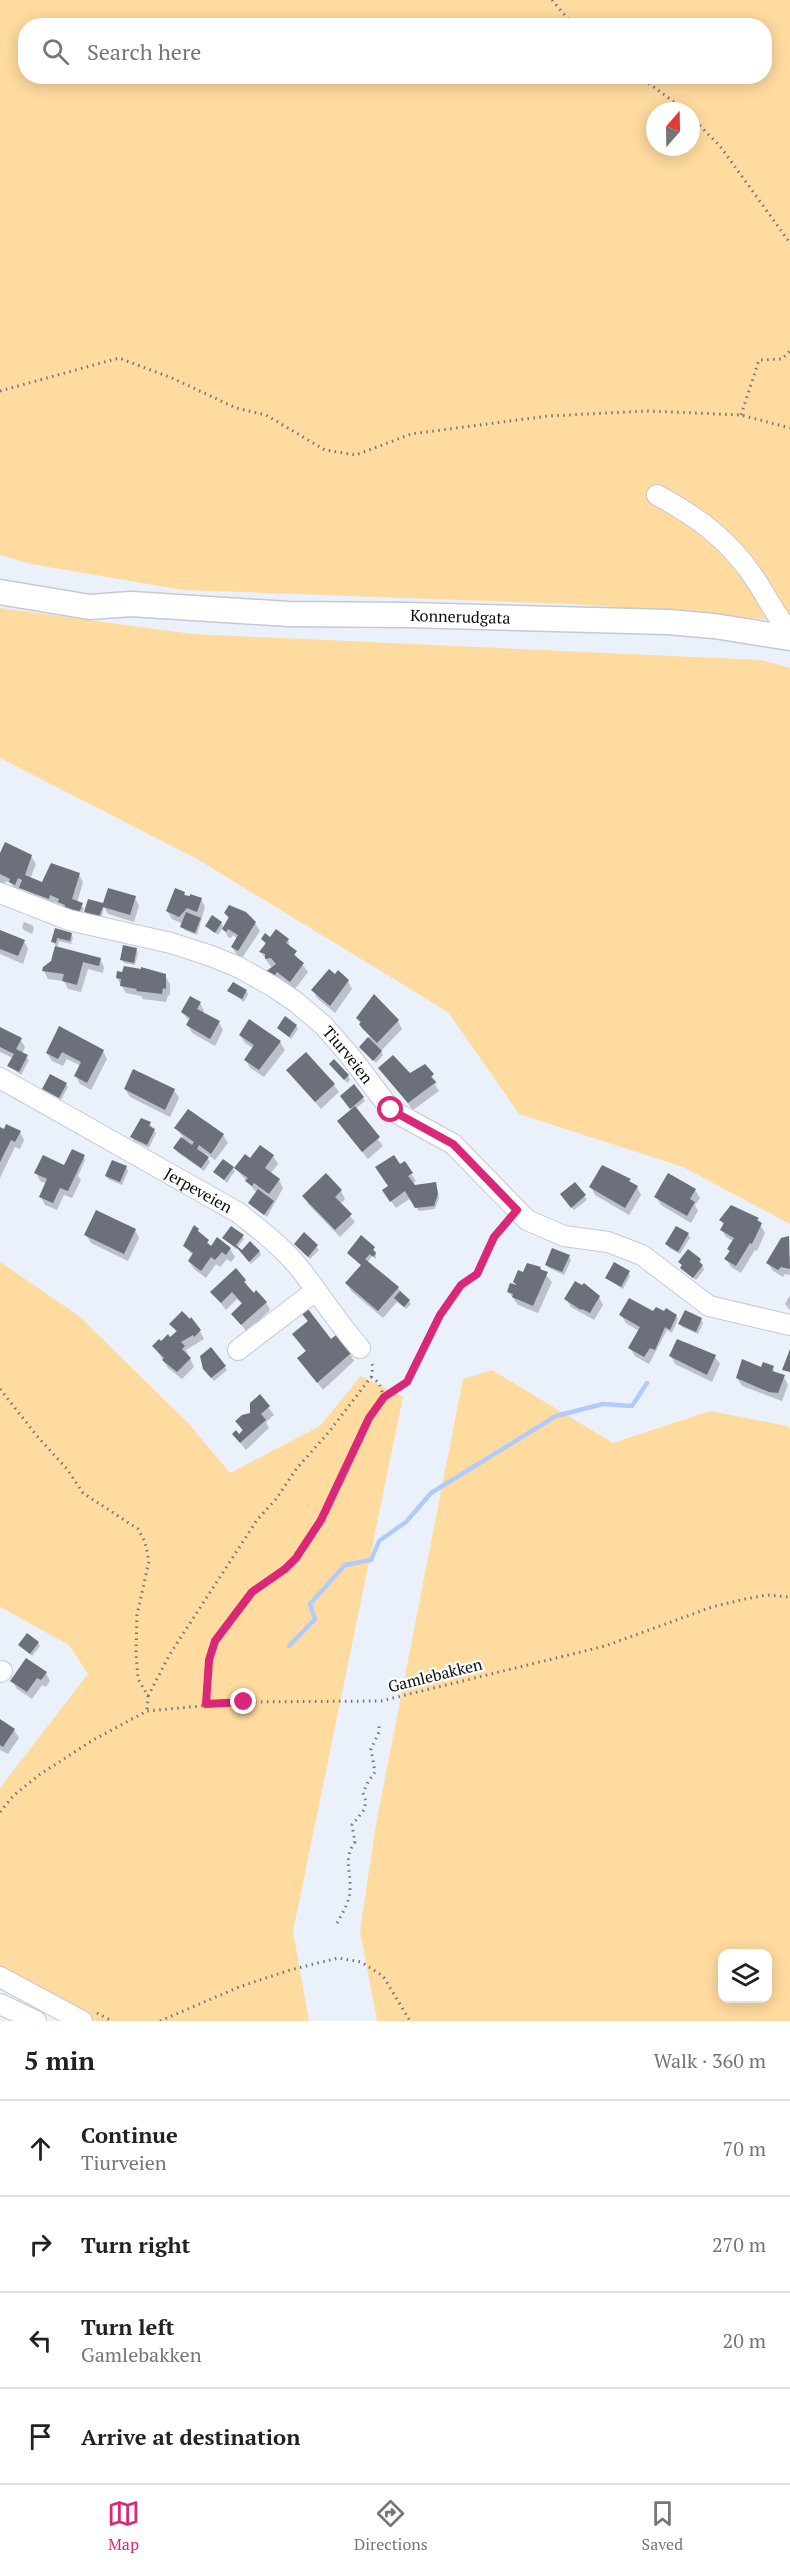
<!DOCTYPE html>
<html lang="en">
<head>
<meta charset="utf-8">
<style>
	:root { --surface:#fff; --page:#f6f6f6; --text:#222; --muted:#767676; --line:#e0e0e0; --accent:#db2777 }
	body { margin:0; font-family:"PT Serif",serif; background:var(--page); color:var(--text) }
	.controls { position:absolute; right:18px; bottom:18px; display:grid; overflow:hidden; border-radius:12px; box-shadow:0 3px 15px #0003 }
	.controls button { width:54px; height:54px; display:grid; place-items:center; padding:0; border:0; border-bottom:2px solid var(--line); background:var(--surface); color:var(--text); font:30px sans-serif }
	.compass { position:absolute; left:646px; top:102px; width:54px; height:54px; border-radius:50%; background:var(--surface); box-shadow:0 3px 15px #0003; rotate:20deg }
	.stop { position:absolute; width:18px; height:18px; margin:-14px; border:4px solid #db2777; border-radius:50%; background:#fff }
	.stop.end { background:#db2777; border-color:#fff; box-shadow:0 2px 6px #0008 }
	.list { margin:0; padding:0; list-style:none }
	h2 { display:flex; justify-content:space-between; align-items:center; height:78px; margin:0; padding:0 24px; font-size:26px }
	h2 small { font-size:20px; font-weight:400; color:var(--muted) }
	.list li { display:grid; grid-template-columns:39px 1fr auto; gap:18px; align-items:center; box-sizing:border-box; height:96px; padding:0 24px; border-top:2px solid var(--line) }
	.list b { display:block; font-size:22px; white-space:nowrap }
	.list p { margin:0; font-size:20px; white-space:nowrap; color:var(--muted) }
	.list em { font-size:20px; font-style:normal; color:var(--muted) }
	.icon { flex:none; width:33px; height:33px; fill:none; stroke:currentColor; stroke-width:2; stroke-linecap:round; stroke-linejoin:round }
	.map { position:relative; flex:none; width:790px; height:2021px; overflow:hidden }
	.search { position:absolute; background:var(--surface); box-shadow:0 3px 15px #0003; left:18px; right:18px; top:18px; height:66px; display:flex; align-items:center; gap:15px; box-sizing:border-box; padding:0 21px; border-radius:24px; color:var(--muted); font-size:22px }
	.sheet { height:462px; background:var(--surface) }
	nav { display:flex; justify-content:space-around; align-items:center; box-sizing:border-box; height:84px; border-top:2px solid var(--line); background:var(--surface); font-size:16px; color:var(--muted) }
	nav a { display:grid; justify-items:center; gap:3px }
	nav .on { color:var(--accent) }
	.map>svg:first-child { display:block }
	.green { fill:#ffdb9f; fill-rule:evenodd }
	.shadow { fill:#0003 }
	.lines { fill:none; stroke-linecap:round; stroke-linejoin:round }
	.stream { stroke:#b3cbfc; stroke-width:4.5 }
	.building { fill:#6c707a }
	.minor-casing { stroke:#c4c9d4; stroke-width:22 }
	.major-casing { stroke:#c4c9d4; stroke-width:27 }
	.path { stroke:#73767d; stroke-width:3; stroke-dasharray:1.5 4.5; stroke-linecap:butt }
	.minor { stroke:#fff; stroke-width:20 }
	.major { stroke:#fff; stroke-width:24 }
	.route { stroke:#db2777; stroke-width:8 }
	.labels { text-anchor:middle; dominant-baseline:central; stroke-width:4.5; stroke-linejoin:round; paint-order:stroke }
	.street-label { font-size:16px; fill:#0a0b0f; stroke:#fff }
</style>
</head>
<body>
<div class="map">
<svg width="790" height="2021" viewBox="0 0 790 2021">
	<rect width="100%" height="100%" fill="#ebf1fb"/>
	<g class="green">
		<path d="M0,0H790V621L574,604L183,590L31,564L0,555ZM26,26H764V76H26ZM655,111H691V147H655Z"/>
		<path d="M0,608L192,634L761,660L790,668V1224L683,1167L519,1114L448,1012L197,859L0,758Z"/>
		<path d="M0,1262L79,1316L189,1424L230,1473L320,1426L361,1376L403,1397L293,1931L309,2021H88L0,1973V1788L88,1674L69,1645L0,1607Z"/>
		<path d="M492,1370L613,1443L710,1411L788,1426L790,1430V2021H377L360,1931L376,1824L463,1379ZM722,1954H768V1998H722Z"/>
	</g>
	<g class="shadow">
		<path d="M0,855L31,856L36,864L30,879L41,884L79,875L83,882L77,903L84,908L81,916L64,910L61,905L54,902L53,906L44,903L40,896L39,898L21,888L20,892L15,890L12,884L6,881L4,885L0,883Z"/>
		<path d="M184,893L186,897L201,899L205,907L197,935L184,930L183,924L172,919L167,911Z"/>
		<path d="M135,898L139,906L134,922L108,914L104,907L101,920L88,915L86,912Z"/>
		<path d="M225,913L255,923L260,931L242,958L237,955L232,947L238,939L233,935L231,938L228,937L223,927L218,935L207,926L221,923L224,928L229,920Z"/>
		<path d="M24,922L32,925L34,928L32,934L24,930L22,927Z"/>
		<path d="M56,930L71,934L73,938L71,944L59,941L57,948L100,959L104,967L103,973L88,969L81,992L68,989L64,981L48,979L44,971L52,962L56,946L53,942Z"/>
		<path d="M0,932L24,941L28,949L23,964L0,954Z"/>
		<path d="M263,939L288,940L291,949L308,972L295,989L282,979L278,985L271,980L276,966L271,967L261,952L266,945Z"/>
		<path d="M136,949L138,953L135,965L124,963L122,960Z"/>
		<path d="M165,976L170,984V996L168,995L166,1002L143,999L141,996L126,993L117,978Z"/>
		<path d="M335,976L348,981L352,989L335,1013L317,998L313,990Z"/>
		<path d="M229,991H246L248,994L244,1002Z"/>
		<path d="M200,1003L204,1011L203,1014L219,1023L223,1030L215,1046L192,1033L188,1025L190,1022L182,1012Z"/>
		<path d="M357,1018L398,1021L402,1029L381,1051L383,1055L376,1063L361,1047L370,1037Z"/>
		<path d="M249,1022L280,1042L285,1050L264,1077L250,1068L246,1060L253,1048L245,1043L240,1035Z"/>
		<path d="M296,1026L298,1029L291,1039L278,1028Z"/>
		<path d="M60,1028L103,1051L107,1059L91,1090L80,1084L76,1076L81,1066L67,1059L63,1066L52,1061L47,1053Z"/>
		<path d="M0,1029L20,1039L25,1047L22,1054L29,1060L21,1075L9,1066L13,1058L0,1052Z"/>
		<path d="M334,1061L348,1076L350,1080L347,1083L333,1067Z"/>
		<path d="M424,1066L437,1083L435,1085L439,1091L413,1110L380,1069L410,1075Z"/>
		<path d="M288,1071L334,1085L339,1092L321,1109Z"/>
		<path d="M66,1084L68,1087L61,1100L44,1089Z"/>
		<path d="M354,1086L365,1101L355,1109L383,1146L368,1159L344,1129L353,1111L344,1100Z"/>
		<path d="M125,1089L174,1090L179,1098L170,1117L130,1097Z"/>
		<path d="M150,1124L156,1133L149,1148L134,1141L132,1137Z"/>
		<path d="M0,1128L20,1132L24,1140L20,1149L15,1147L0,1178Z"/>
		<path d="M176,1128L223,1135L228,1143L215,1160L205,1153L210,1162L204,1171L177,1152L175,1148L183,1137Z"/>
		<path d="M83,1156L85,1160L78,1176L81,1180L72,1198L64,1195L57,1210L45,1205L41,1197L47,1184L40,1181L36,1173L68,1169Z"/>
		<path d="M245,1156L251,1160L273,1156L278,1164L270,1174L279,1180L283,1188L267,1217L252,1206L250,1203L257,1193L236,1169L227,1183L215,1172L233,1168L234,1171Z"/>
		<path d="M400,1166L411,1174L416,1181L412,1184L414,1188L436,1183L439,1198L435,1209L419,1211L411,1198L396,1208L389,1198V1187Z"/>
		<path d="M126,1167L128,1171L122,1185L108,1179L106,1176Z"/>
		<path d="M575,1184L587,1200L574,1210L564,1198Z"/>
		<path d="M591,1187H637L641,1195L629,1215L595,1195Z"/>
		<path d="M695,1190L700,1198L695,1205L698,1211L691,1223L661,1205L656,1197Z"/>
		<path d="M341,1191L345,1199L340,1204L355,1222L340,1237L308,1204L304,1196Z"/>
		<path d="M757,1219L765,1233L757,1251L755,1250L741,1273L731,1267L726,1259L733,1241L726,1237L722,1230L724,1226L721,1220Z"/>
		<path d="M195,1228L212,1247L230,1249L235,1257L231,1262L227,1259L220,1267L216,1264L206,1278L194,1269L189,1261L193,1256L185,1246Z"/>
		<path d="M135,1230L139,1238L128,1261L91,1243L86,1235Z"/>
		<path d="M688,1234L690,1238L680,1254L669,1248L667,1244Z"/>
		<path d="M304,1235L319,1250L310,1259L295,1244Z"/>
		<path d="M242,1236L244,1239L236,1249L224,1239Z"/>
		<path d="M362,1238L376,1252V1259L372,1256L367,1263L398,1288L409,1301L411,1304L406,1309L397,1302L383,1318L351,1291L347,1283L362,1266L348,1253Z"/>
		<path d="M788,1238L790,1275L785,1274L783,1277L773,1271L768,1263Z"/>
		<path d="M259,1251L261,1255L251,1264L244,1256Z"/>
		<path d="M689,1251L700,1260L704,1270L696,1280L684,1271L680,1262Z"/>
		<path d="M569,1256L571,1260L564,1275L549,1268L547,1265Z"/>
		<path d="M540,1268L552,1282L538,1313L518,1305L508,1291L518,1287L515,1282L524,1274Z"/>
		<path d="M628,1272L630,1276L623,1289L606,1278Z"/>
		<path d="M245,1281L249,1289L266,1302L270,1310L247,1332L233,1314L243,1305L237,1299L226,1310L212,1292Z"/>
		<path d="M790,1295V1310L785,1304Z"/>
		<path d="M599,1297L603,1305L594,1320L571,1307L566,1299Z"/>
		<path d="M304,1314L331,1341L350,1353L354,1361L323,1390L299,1358L306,1352L294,1334L308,1323Z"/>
		<path d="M621,1315L676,1316L678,1319L672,1333L667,1330L649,1364L635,1356L630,1348L639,1331L626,1323Z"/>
		<path d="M701,1319L703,1323L698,1334L682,1327L680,1324Z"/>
		<path d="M171,1324L200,1331L204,1339L186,1350L194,1367L182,1379L168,1368L154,1346L170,1339L177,1333Z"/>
		<path d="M671,1356L715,1357L720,1364L712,1382L675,1364Z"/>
		<path d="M225,1367L227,1370L214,1381L207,1373Z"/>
		<path d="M773,1368L776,1374L784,1377L788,1385L782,1401L742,1386L737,1378L762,1369Z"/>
		<path d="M260,1396L274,1415L266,1422L269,1428L246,1450L234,1435L239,1436L243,1432L237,1422L251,1414Z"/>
		<path d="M38,1643L40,1646L32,1656L20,1645Z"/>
		<path d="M46,1673L50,1681L46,1687L42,1685L32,1699L17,1689L12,1681Z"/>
		<path d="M0,1721L14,1730L19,1738L8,1754L0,1750Z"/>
	</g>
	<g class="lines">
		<path class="stream" d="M289,1646L315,1619L310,1604L345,1565L371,1560L379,1541L406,1522L431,1493L556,1416L603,1404L632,1406L647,1383"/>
	</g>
	<g class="building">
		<path d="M5,842L32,855L25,875L42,882L51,863L80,873L72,899L83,903L79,913L64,908L65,905L58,902L59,899L50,895L49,899L19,888L22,880L18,878L15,885L9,882L10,879L0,874V853Z"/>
		<path d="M108,888L136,896L130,915L103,907L99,917L84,912L88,899L103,903Z"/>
		<path d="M175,888L185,892L184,895L190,896V894L202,898L197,912L187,908L179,917L166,911Z"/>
		<path d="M229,905L246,912L256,922L238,951L231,947L238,935L228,929L226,932L222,929L229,917L224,913Z"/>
		<path d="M186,912L201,918L195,933L180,927Z"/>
		<path d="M212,915L222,922L215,933L205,926Z"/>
		<path d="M55,928L72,933L70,941L57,938L56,943L51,942Z"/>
		<path d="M276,929L289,939L286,943L297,951L294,955L304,963L290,982L277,972L273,978L265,972L276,964L271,958L265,959V954L259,952L266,943L261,939L265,933L270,937Z"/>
		<path d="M0,930L25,940L18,956L0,949Z"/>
		<path d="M123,945L137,948L134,963L120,960Z"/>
		<path d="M55,946L101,958L99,966L83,962L77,985L62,981L64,974L42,971L43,967L51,961Z"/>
		<path d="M124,966L141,969V967L166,974V989L163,988L162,994L136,991L137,989L120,986L121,979L116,978L117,971L122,972Z"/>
		<path d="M329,969L335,974L338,970L349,980L330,1006L311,990Z"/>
		<path d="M233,982L247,990L242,999L227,991Z"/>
		<path d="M374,994L399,1020L377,1043L362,1028L359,1024L361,1022L356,1018Z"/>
		<path d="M190,996L201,1002L197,1009L220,1021L210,1039L186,1025L190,1018L181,1012Z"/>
		<path d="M285,1016L297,1025L289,1037L277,1028Z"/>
		<path d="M249,1019L281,1041L259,1070L244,1060L254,1045L239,1035Z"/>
		<path d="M59,1026L104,1050L87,1083L74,1076L81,1062L62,1052L58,1059L46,1053Z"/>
		<path d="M0,1027L22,1038L16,1049L28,1055L19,1072L7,1066L14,1054L0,1047Z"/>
		<path d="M368,1037L382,1051L373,1061L359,1047Z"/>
		<path d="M306,1052L335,1084L315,1102L286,1070Z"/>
		<path d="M393,1055L410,1073L425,1064L434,1074L431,1077L436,1082L408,1103L378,1068Z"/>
		<path d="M334,1059L349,1075L344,1080L329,1064Z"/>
		<path d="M133,1069L175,1089L165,1110L124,1089Z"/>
		<path d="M50,1074L67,1083L59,1098L42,1089Z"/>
		<path d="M354,1084L364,1097L350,1109L340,1096Z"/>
		<path d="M355,1106L380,1137L362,1152L337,1121Z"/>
		<path d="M188,1109L224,1134L211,1154L199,1145L197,1149L209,1157L201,1168L173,1148L181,1137L192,1145L194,1142L174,1128Z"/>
		<path d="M141,1118L151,1122L149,1126L155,1129L147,1145L130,1137Z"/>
		<path d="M6,1124L21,1131L15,1142L11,1140L0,1162V1127L4,1129Z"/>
		<path d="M260,1145L274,1155L265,1168L280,1179L269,1194L254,1183L252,1186L245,1181L248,1178L234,1168L245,1154L250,1158Z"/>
		<path d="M72,1149L85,1155L68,1191L60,1188L53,1203L39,1197L47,1179L34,1173L43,1155L64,1165Z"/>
		<path d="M394,1155L400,1164L405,1161L413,1173L408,1176L415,1185L436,1182L438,1194L434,1206L415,1208L405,1191L390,1202L382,1190L388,1186L375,1167Z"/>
		<path d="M223,1159L234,1167L224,1180L213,1172Z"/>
		<path d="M112,1160L127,1166L120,1182L105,1176Z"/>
		<path d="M602,1165L631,1179L629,1181L638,1186L625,1208L589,1187Z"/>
		<path d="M326,1173L342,1190L335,1197L352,1214L335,1230L302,1196Z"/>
		<path d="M668,1173L696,1189L690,1199L695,1202L687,1216L654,1197Z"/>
		<path d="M575,1182L586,1195L571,1208L560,1194Z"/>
		<path d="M258,1189L274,1201L264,1215L248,1203Z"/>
		<path d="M731,1205L759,1218L757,1220L762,1223L752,1244L750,1243L736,1266L724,1259L730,1251L727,1249L734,1238L720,1230L724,1223L719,1220Z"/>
		<path d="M96,1210L136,1229L124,1254L84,1235Z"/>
		<path d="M194,1225L199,1229L198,1231L209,1240L207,1243L211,1246L217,1237L231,1248L226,1255L222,1252L215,1260L211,1257L201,1271L188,1261L193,1253L183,1246Z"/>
		<path d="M231,1226L244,1235L236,1245L242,1250L250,1241L260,1251L249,1262L238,1249L222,1238Z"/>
		<path d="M676,1226L689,1233L678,1252L665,1244Z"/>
		<path d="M304,1232L318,1245L308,1257L294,1244Z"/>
		<path d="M361,1235L375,1247L373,1250L376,1253L373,1257L370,1254L365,1259L399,1287L378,1311L345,1283L361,1265L347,1253Z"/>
		<path d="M789,1236L790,1269L781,1267L778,1270L766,1263L781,1238Z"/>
		<path d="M552,1248L570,1255L562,1272L545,1265Z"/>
		<path d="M688,1249L701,1259L699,1262L703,1265L693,1278L680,1268L682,1265L678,1262Z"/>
		<path d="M614,1262L630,1271L621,1287L605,1278Z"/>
		<path d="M527,1263L541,1267L540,1269L548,1272L533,1306L512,1297L513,1294L507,1292L510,1283L517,1285L513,1282L518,1270L523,1272Z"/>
		<path d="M236,1268L246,1280L244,1282L254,1293L256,1290L267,1302L241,1325L231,1314L242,1303L232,1292L221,1303L210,1292Z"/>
		<path d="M575,1281L582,1285L584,1283L600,1296L590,1313L582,1309L581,1310L564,1299Z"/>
		<path d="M400,1291L410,1300L404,1307L394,1298Z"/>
		<path d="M629,1298L653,1311L656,1307L664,1311L666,1308L677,1315L670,1330L665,1327L655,1350L650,1348L644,1357L628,1348L640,1327L619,1315Z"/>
		<path d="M308,1309L331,1339L336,1335L351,1353L317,1383L297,1358L306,1351L292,1334L308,1321L302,1314Z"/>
		<path d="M685,1310L702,1318L696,1332L678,1324Z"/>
		<path d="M182,1311L190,1319L191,1317L201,1330L194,1337L193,1335L181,1342L185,1346L182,1349L191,1358L177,1372L162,1360L164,1358L152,1346L159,1339L161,1341L168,1334L170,1337L177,1331L169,1324Z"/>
		<path d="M677,1339L716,1355L707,1375L669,1356Z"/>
		<path d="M211,1347L226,1366L211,1378L203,1369L200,1356Z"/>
		<path d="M790,1349V1372L782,1370Z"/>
		<path d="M742,1359L761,1367L763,1362L774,1366L772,1371L785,1375L778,1393L769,1392L736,1378Z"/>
		<path d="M260,1394L270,1406L261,1414L266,1420L240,1443L232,1434L236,1430L239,1434L243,1430L235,1421L242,1415L250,1413V1403Z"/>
		<path d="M27,1633L39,1642L30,1654L18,1645Z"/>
		<path d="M26,1658L47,1672L41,1680L37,1678L27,1692L10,1681Z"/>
		<path d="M0,1719L15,1729L3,1747L0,1745Z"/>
	</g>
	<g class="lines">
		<g class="minor-casing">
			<g id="minor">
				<path d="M657,495C696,516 728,539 753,576C765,593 773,611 786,627V637"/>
				<path id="s1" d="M0,893L69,920L171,943L211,956L238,967L272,986L296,1002L324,1026L351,1057L391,1110L453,1144L527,1220L564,1236L608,1242L642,1255L709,1306L790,1325"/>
				<path id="s2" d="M0,1078L239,1213C261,1231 284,1248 301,1270C321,1296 338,1323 360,1348"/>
				<path d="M238,1350L315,1291"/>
				<path d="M0,1672L2,1671"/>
				<path d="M0,1977L82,2021"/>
				<path d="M0,2004L36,2021"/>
			</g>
		</g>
		<g class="major-casing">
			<g id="major">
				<path id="s3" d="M0,592L90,607L131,604L289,614L408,615L668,622L714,626L790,638"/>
			</g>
		</g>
		<g class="path">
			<path d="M552,0L574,26"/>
			<path d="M639,76L686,111"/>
			<path d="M691,117L720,146L790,243"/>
			<path d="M0,391L119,358L172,378L236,408L266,415L325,450L356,455L411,434L548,416L647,411L741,415L790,428"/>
			<path d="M741,415L759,360L782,359L790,351"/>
			<path d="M371,1377L379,1383L384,1397"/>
			<path d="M0,1389L37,1436L67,1469L83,1493L138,1529L145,1542L149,1561L137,1615L136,1654L138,1679L148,1696L147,1711"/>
			<path d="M148,1696L170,1654L257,1520L276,1499L297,1468L329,1432L371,1377L373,1367L371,1361"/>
			<path d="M206,1704L209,1660L215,1641L252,1592L285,1569L296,1558L321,1520L369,1418L384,1397L407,1382L440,1315L461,1285L477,1274L494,1237L506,1222"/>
			<path d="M0,1812L14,1795L39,1775L93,1740L147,1711L244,1702L381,1701L605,1646L712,1607L745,1599L767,1595L790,1597"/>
			<path d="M337,1923C343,1912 350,1902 350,1888C351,1871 343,1858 355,1842L352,1825L364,1810L366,1801L363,1793L368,1782L375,1772L371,1749L379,1732V1722"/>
			<path d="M97,2013L112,2021"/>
			<path d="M160,2021L239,1987L290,1970L338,1958L361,1962L383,1976L410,2021"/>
		</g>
		<use href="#minor" class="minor"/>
		<use href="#major" class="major"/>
	</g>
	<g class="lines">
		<path class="route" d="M244,1702L206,1704L209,1660L215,1641L252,1592L285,1569L296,1558L321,1520L369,1418L384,1397L407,1382L440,1315L461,1285L477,1274L494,1237L517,1210L453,1144L391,1110"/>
	</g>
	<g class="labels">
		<g class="street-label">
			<text stroke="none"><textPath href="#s3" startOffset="462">Konnerudgata</textPath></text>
			<text stroke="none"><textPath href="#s1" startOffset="392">Tiurveien</textPath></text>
			<text stroke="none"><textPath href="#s2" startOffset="228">Jerpeveien</textPath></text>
			<text transform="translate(435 1675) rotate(-14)">Gamlebakken</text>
		</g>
	</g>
</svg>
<div class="controls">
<button><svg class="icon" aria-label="layers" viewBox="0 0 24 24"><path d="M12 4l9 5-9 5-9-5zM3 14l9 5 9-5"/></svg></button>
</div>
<svg class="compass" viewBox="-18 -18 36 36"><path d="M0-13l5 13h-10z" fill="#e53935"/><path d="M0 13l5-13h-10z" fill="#767676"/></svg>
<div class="stop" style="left:391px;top:1110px"></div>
<div class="stop end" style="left:244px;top:1702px"></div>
<div class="search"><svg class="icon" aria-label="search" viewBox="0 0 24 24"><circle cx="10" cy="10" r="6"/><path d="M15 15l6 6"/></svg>Search here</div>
</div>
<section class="sheet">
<h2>5 min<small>Walk · 360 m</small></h2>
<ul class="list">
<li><svg class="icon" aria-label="ahead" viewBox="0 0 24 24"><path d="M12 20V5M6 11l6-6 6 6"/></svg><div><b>Continue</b><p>Tiurveien</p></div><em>70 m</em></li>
<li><svg class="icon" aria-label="right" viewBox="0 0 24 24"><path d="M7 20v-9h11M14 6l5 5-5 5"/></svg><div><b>Turn right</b></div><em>270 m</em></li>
<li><svg class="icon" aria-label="left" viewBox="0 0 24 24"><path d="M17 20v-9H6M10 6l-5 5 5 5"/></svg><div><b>Turn left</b><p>Gamlebakken</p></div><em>20 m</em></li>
<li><svg class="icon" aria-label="arrive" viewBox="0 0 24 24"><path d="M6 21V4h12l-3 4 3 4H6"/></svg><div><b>Arrive at destination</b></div></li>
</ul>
</section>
<nav>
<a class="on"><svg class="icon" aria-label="map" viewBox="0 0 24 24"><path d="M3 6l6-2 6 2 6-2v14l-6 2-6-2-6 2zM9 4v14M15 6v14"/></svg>Map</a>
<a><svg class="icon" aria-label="directions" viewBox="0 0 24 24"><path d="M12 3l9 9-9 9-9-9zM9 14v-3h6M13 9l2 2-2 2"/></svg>Directions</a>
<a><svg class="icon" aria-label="saved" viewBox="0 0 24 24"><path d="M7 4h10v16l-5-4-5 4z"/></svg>Saved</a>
</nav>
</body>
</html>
